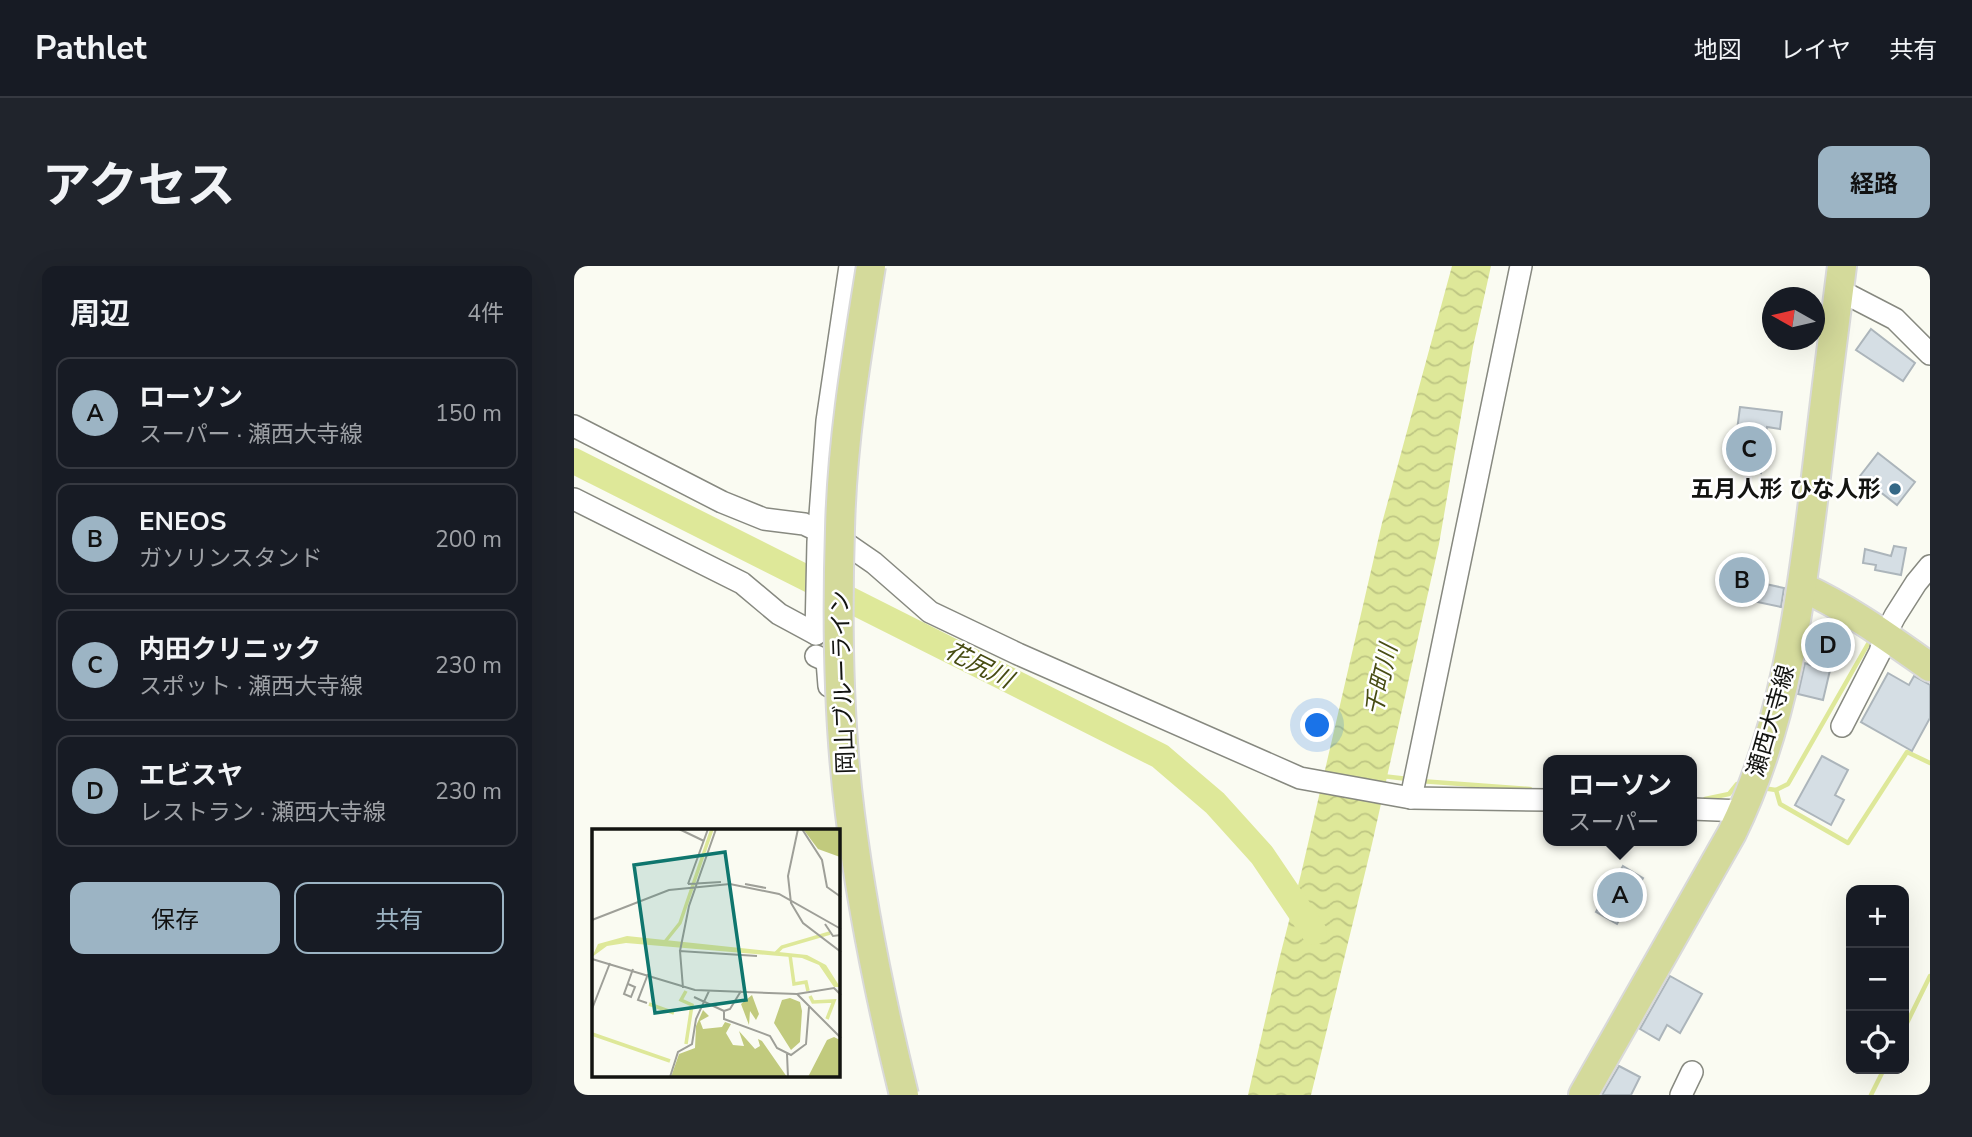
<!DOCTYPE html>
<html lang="ja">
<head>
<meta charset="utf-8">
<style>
	:root { --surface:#171b24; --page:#20242c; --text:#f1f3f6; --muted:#9ea1a6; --line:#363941; --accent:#9cb4c4 }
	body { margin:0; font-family:"Nunito Sans","Noto Sans JP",sans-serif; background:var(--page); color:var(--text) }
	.controls { position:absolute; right:21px; bottom:21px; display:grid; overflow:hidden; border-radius:14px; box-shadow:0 7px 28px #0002 }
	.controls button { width:63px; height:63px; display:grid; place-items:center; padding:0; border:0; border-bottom:2px solid var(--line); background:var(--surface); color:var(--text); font:35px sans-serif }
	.compass { position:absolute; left:1188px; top:21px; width:63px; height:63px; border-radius:50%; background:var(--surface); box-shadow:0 7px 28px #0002; rotate:278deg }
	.you { position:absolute; left:744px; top:460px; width:24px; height:24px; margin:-18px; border:5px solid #fff; border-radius:50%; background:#1a73e8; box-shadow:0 0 0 10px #1a73e833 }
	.badge { display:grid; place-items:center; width:46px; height:46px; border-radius:50%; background:var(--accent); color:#111; font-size:23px; font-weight:700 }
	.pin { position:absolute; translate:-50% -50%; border:4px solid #fff; box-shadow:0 2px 7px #0006 }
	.popup { position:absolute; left:969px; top:489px; width:154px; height:91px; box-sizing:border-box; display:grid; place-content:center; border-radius:14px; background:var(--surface); filter:drop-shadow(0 2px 5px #0005); font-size:23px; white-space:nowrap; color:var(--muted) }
	.popup b { font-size:26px; color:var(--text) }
	.popup::after { content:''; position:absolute; left:50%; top:100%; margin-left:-14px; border:14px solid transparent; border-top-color:var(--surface) }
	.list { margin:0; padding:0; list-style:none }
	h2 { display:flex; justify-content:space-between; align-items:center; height:91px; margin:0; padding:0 28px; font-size:30px }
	h2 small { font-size:23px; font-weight:400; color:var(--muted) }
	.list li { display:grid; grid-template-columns:46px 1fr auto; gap:21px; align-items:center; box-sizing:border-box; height:112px; margin:0 14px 14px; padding:0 14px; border:2px solid var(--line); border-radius:14px }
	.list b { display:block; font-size:26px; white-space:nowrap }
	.list p { margin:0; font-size:23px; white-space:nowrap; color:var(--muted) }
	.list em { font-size:23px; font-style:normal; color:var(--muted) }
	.actions { display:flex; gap:14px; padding:21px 28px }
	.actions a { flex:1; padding:16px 0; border:2px solid var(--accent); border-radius:14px; text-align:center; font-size:24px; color:var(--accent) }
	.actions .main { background:var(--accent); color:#111 }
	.icon { flex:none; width:38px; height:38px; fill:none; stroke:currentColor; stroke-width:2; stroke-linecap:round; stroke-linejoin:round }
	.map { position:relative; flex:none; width:1356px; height:829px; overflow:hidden; border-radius:14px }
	header { display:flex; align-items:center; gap:42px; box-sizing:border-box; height:98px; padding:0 35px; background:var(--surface); border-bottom:2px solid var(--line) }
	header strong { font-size:33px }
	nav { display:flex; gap:38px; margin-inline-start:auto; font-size:24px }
	.intro { display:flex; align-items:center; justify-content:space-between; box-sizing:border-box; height:168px; padding:0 42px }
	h1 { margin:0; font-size:49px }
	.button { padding:18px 32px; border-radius:14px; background:var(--accent); color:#111; font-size:24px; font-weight:700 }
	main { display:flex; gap:42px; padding:0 42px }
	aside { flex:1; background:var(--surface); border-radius:14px; box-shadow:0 7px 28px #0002 }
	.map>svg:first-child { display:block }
	.water { fill:url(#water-waves) }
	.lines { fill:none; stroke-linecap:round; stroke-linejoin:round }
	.stream { stroke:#dee899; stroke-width:4.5 }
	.river { stroke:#dee899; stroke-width:26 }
	.building { fill:#d5dee4; stroke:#acb5bb; stroke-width:2 }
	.minor-casing { stroke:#878980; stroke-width:24 }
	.major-casing { stroke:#d9d9d9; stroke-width:32 }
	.minor { stroke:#fff; stroke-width:21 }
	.major { stroke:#d4da9b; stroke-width:28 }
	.major-bridge-casing { stroke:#d9d9d9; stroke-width:32; stroke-linecap:butt }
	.major-bridge { stroke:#d4da9b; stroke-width:28 }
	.poi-dot { fill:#356886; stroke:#fff; stroke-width:2.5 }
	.labels { text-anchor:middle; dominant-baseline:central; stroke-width:5; stroke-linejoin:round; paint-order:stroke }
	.poi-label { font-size:23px; font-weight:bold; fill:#131411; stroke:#fff; text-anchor:end }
	.street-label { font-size:23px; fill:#131411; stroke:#fff }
	.water-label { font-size:24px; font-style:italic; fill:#474c12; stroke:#fff }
	.inset-river { fill:none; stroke:#dee899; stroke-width:3.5 }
	.inset-road { fill:none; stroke:#9e9f98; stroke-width:2 }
	.view { fill:#0f766e; fill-opacity:0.15; stroke:#0f766e; stroke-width:3.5 }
	.inset-edge { fill:none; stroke:#131411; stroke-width:3.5 }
</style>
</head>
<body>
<header>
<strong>Pathlet</strong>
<nav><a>地図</a><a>レイヤ</a><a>共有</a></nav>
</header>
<div class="intro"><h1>アクセス</h1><a class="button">経路</a></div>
<main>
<aside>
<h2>周辺<small>4件</small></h2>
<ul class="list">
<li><span class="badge">A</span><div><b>ローソン</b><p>スーパー · 瀬西大寺線</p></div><em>150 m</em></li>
<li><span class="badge">B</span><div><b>ENEOS</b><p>ガソリンスタンド</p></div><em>200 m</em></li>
<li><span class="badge">C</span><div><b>内田クリニック</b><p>スポット · 瀬西大寺線</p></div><em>230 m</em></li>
<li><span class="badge">D</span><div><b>エビスヤ</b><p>レストラン · 瀬西大寺線</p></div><em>230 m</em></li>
</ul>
<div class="actions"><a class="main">保存</a><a>共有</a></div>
</aside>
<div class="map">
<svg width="1356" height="829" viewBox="0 0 1356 829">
	<defs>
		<pattern id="water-waves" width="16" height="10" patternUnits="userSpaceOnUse" patternTransform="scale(1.75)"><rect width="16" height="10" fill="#dee899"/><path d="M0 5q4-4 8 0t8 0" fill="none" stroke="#bec683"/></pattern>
	</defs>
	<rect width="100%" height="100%" fill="#fafbf2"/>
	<path class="water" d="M878,0H917L899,81L865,278L798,578L737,829H674L705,694L727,608L808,257Z"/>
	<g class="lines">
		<g class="stream">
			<path d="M808,510L834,513"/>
			<path d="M846,515L956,523"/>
			<path d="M1188,522L1202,524L1214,518L1298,371"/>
			<path d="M1202,524L1206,538L1274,577L1333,486L1356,497"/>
			<path d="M1131,533L1155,528L1163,518L1169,519"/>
			<path d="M1330,763L1356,710"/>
			<path d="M1297,829L1310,803"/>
		</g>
		<path class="river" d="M0,195L586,490L641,537L688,589L740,666"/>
	</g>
	<g class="building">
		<path d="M1297,63L1341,97L1329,115L1282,84Z"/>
		<path d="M1166,141L1208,146L1206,163L1193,161L1187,207L1158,203Z"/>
		<path d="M1304,187L1341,216L1323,239L1286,210Z"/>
		<path d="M1320,280L1332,282L1327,309L1301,304L1302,299L1289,297L1291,283L1317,290Z"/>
		<path d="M1162,293L1190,301L1187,317L1210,322L1207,341L1155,330Z"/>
		<path d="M1242,363L1270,368L1263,402L1257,400L1249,434L1224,428L1231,397L1236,399Z"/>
		<path d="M1314,407L1335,419L1340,410L1356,419V452L1338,485L1287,456Z"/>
		<path d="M1248,490L1274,504L1261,529L1270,534L1257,559L1221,539Z"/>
		<path d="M1049,600L1069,612L1043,658L1022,646Z"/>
		<path d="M1096,710L1128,728L1106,767L1093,759L1085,774L1066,763Z"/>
		<path d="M1045,800L1066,811L1057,829H1028Z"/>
	</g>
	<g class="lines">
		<g class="minor-casing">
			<g id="minor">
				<path d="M947,0L837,532L974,534"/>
				<path d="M1265,24L1321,53L1356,88"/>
				<path d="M0,160L148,236L190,253L230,258L271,277L300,297L356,346L444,388L726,512L837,532"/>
				<path d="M0,233L168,317L205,348L242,368"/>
				<path d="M242,368L244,276L253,155L276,0"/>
				<path d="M242,390L253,395L255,420"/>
				<path d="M1268,460L1306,386L1311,369L1321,350L1342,317L1356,300"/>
				<path d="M1118,543L1169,545"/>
				<path d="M1107,829L1118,806"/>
			</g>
		</g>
		<g class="major-casing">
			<g id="major">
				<path d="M1228,321C1274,342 1315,372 1356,401"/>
				<path d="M1009,829L1158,567C1210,461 1226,342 1240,227C1249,151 1258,76 1268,0"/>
			</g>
		</g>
		<use href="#minor" class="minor"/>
		<use href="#major" class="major"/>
		<g class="major-bridge-casing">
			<path id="major-bridge" d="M297,0C283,87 268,174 266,263C263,357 264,454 276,548C288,643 307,736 330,829"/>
		</g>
		<use href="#major-bridge" class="major-bridge"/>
	</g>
	<circle class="poi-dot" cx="1321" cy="223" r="7"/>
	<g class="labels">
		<g class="poi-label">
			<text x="1307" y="223">五月人形 ひな人形</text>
		</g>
		<g class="street-label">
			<text transform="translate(269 416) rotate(-92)">岡山ブルーライン</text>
			<text transform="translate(1197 455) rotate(-74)">瀬西大寺線</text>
		</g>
		<g class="water-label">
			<text transform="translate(405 399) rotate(27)">花尻川</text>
			<text transform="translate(807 414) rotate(-77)">千町川</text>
		</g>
	</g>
	<g transform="translate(18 563)">
		<rect width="248" height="248" fill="#fafbf2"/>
		<path d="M211,0H248V28L226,20ZM160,166L167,185L164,191L158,182L157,196L149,175ZM198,169L208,173L210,182L208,213L199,221L182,194L190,171ZM111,181L117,187L108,192L111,200L130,198L133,193L139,195L134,204L141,216L152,217L147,202L163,220L168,217L166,210L170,212L195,248H79L87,225L103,219L104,197ZM242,208L248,211V248H216L235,211Z" fill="#c1ca7d"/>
		<path d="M35,107L215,126L234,136L248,158H242L227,136L210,129L34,114L15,117L0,128L6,115Z" fill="#dee899"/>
		<path class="inset-river" d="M72,114L88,94L120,0M184,124L190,118L238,104M198,126L202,155L214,153L216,162M218,167L221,173L242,172L235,190M57,175L82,184M0,205L78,232M94,215L100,176L89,171L94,162"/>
		<path class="inset-road" d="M87,0L112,12M206,0L196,47L199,74L211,94L249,123M210,0L230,31L235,58L249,68M96,55L129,53M96,55L116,0M153,55L174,59M0,91L77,61L138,55L187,65L249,100M233,95L241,107L249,106M88,122L97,77L124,0M0,130L103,161L205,165L242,159L249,166M36,155L43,158L39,168L32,165L41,140M91,159L88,122L165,127M205,165L249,209M102,168L132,182V190L178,207L185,219L199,226L214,215L217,178M55,174L46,171L56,145M0,180L18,134M132,182L138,180L149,162M195,225L196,248M78,248L86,223L100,215L104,190L117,162"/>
		<path class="view" d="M133,23L154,171L63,184L42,36Z"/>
		<rect width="248" height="248" class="inset-edge"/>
	</g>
</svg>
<div class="controls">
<button>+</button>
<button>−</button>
<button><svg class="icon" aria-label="locate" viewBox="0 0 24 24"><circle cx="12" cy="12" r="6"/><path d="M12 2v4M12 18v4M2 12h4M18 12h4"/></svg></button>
</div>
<svg class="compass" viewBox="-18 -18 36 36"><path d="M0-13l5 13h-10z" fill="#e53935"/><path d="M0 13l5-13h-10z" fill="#9ea1a6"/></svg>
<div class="you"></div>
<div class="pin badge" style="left:1046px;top:629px">A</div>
<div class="popup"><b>ローソン</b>スーパー</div>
<div class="pin badge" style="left:1168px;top:314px">B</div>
<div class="pin badge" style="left:1175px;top:183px">C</div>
<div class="pin badge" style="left:1254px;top:379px">D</div>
</div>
</main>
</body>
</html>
